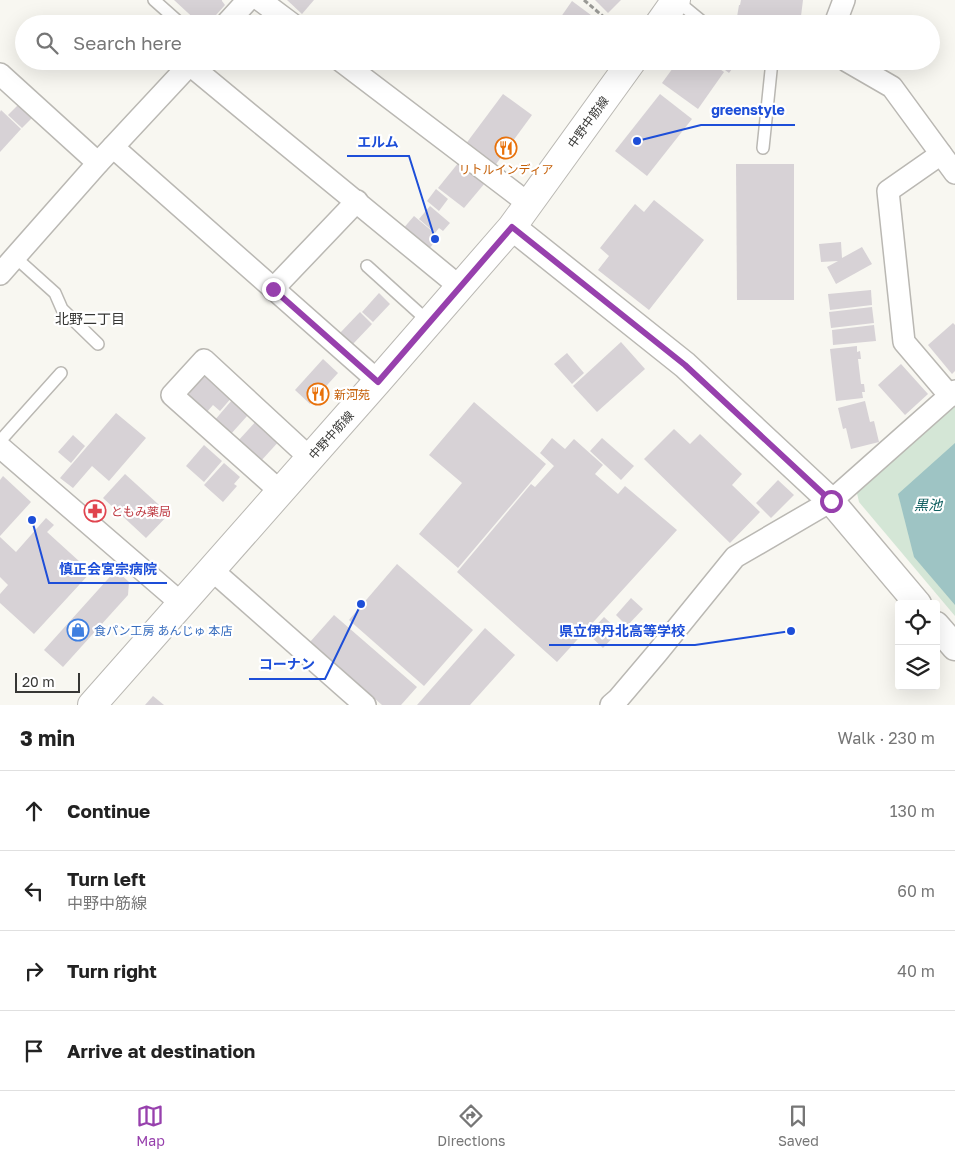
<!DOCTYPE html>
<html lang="en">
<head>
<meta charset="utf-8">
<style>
	:root { --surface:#fff; --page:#f6f6f6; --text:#222; --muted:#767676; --line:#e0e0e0; --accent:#9740ad }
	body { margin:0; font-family:"Golos Text","Noto Sans JP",sans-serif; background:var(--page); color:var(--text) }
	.controls { position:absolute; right:15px; bottom:15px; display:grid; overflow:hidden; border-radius:5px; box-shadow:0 5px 20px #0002 }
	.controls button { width:45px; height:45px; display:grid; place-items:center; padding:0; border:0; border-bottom:1px solid var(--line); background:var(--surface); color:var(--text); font:25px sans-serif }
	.scale { position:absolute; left:15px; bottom:12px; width:65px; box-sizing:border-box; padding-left:5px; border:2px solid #363634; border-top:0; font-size:14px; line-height:18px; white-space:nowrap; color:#363634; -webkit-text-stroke:4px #fff; paint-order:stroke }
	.stop { position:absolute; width:15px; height:15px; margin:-11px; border:4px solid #9740ad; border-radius:50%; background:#fff }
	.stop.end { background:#9740ad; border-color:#fff; box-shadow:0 1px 5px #0008 }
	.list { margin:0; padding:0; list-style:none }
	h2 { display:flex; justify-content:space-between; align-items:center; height:65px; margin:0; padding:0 20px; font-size:21px }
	h2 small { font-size:16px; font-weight:400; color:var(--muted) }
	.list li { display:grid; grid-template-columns:32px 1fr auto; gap:15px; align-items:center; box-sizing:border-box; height:80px; padding:0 20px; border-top:1px solid var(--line) }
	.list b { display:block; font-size:19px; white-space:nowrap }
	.list p { margin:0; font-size:16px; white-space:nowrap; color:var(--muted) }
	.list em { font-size:16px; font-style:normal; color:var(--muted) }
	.icon { flex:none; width:28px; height:28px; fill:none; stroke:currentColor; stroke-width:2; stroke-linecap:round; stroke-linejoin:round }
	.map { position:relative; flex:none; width:955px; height:705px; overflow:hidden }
	.search { position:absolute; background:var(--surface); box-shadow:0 5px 20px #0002; left:15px; right:15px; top:15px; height:55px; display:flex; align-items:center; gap:12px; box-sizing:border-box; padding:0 18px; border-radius:28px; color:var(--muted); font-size:19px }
	.sheet { height:385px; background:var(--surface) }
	nav { display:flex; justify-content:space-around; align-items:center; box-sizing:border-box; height:70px; border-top:1px solid var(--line); background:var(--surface); font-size:14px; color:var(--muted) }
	nav a { display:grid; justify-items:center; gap:2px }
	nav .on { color:var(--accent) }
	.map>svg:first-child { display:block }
	.green { fill:#d4e6d6 }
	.water { fill:#9ec4c4 }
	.building { fill:#d7d2d6 }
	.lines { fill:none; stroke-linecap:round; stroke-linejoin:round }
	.service-casing { stroke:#bab8b3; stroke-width:14 }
	.minor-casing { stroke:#bab8b3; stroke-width:24 }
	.tertiary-casing { stroke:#bab8b3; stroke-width:29 }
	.secondary-casing { stroke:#bab8b3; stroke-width:30 }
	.path { stroke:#9a9a96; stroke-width:3; stroke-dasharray:5 2.5; stroke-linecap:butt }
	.service { stroke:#fff; stroke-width:11 }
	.minor { stroke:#fff; stroke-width:21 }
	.tertiary { stroke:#fff; stroke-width:26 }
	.secondary { stroke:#fff; stroke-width:28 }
	.route { stroke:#9740ad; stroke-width:6 }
	.labels { text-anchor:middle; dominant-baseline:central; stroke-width:4.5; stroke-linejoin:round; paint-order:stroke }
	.street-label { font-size:12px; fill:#363634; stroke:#fff }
	.food-label { font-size:12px; fill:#c56008; stroke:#fff }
	.health-label { font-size:12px; fill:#be3a42; stroke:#fff; text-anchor:start }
	.shop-label { font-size:12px; fill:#366cbe; stroke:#fff; text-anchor:start }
	.neighbourhood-label { font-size:14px; fill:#363634; stroke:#fff }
	.water-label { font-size:14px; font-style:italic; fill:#105f60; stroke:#fff }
	.leader { fill:none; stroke:#1d4ed8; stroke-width:2 }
	.callout-dot { fill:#1d4ed8; stroke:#fff; stroke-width:2 }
	.callout-label { font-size:14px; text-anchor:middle; font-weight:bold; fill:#1d4ed8; stroke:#fff; stroke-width:4.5; stroke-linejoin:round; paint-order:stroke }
</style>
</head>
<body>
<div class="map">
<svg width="955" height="705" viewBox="0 0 955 705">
	<rect width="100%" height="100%" fill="#f8f7f1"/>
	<path class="green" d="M955,404V616L859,502L856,489Z"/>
	<path class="water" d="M955,443V605L914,557L898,494Z"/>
	<g class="building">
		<path d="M174,0H222V1L225,5L208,24H200Z"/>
		<path d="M287,0H314L302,14Z"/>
		<path d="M595,0H621L608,13Z"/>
		<path d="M741,0H803L800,24H745L736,23L739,5H740Z"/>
		<path d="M572,1L603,24H556Z"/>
		<path d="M678,61H709L724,72L698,109L662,83Z"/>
		<path d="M713,61H738L729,73Z"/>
		<path d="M503,94L532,115L494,167L465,145Z"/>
		<path d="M660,94L692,119L647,176L615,151Z"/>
		<path d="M18,105L32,118L22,128L8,115Z"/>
		<path d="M1,110L21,129L0,152V112Z"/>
		<path d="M459,162L485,183L464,208L438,188Z"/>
		<path d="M736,164H794V300H737Z"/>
		<path d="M436,189L448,199L439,211L427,201Z"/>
		<path d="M654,200L704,240L649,310L598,270L609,256L600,248L635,204L644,212Z"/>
		<path d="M430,206L450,223L443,231L439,228L435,233L419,219Z"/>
		<path d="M414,216L439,237L427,251L402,230Z"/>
		<path d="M841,242L842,258L862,247L872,264L836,284L827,267L838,261L821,262L819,244Z"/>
		<path d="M871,290L872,305L830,310L828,294Z"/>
		<path d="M379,293L390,304L373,322L362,312Z"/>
		<path d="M872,307L874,323L831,328L829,312Z"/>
		<path d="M360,312L372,324L352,345L340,333Z"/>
		<path d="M953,323L955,325V371L952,374L928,345Z"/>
		<path d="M874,325L876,341L833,345L832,330Z"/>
		<path d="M621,342L645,369L597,412L573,386Z"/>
		<path d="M857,346V352L860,351L861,359H858L861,384H864L865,392H862L863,398L836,401L830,349Z"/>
		<path d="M567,353L584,373L572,384L554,364Z"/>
		<path d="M323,359L338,373L310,404L295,390Z"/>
		<path d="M901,364L928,394L905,415L878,385Z"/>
		<path d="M208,373L233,396L220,411L213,405L206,413L187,396L190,393L187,390L200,375L203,378Z"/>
		<path d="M232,400L248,415L230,435L214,421Z"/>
		<path d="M865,401L870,422L874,421L879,442L851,449L846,428L843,429L838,408Z"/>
		<path d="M474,402L546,464L458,568L419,534L462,483L429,455Z"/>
		<path d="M116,413L146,438L109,481L92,466L73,488L60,478Z"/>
		<path d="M258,419L281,439L260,462L237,442Z"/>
		<path d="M674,429L690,444L700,434L742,474L732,485L760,512L730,543L644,459Z"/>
		<path d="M73,435L85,446L71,463L58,452Z"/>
		<path d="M552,438L565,449L574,439L603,465L595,474L618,494L625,486L677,530L557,662L457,572L531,484L535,487L554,466L540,453Z"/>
		<path d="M602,438L634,466L621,480L590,451Z"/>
		<path d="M204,445L222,461L204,482L186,466Z"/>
		<path d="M224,463L240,477L234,484L237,486L223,502L204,485Z"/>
		<path d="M125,474L169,514L146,538L103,498Z"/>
		<path d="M3,476L31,502L0,536V480Z"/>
		<path d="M778,480L794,495L771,518L756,503Z"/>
		<path d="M46,518L54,525L47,532L91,572L34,634L0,603V594L8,585L0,577V537L16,552Z"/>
		<path d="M397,564L473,630L424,686L349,620Z"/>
		<path d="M116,570L129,582L128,595L63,667L44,650Z"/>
		<path d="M631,598L643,609L627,626L616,615Z"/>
		<path d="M334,615L417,687L401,705H382L310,642Z"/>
		<path d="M604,617L619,631L603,648L588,634Z"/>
		<path d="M485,628L515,655L470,705H417Z"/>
		<path d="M153,696L164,705H145Z"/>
	</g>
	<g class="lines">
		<g class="service-casing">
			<g id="service">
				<path d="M154,0L181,24"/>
				<path d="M676,0L705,24"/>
				<path d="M763,148L772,61"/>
				<path d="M16,258L55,293L62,309L98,344"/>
				<path d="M367,266L429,322"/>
				<path d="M0,441L61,373"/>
			</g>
		</g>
		<g class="minor-casing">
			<g id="minor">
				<path d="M260,0L292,24"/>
				<path d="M226,24L248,0"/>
				<path d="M835,24L844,0"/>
				<path d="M341,61L529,204"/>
				<path d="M847,61L892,87L955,173"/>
				<path d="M190,65L248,113L460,287"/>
				<path d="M0,74L98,163"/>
				<path d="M113,147L378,381"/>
				<path d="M941,154L888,191L904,342L950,396"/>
				<path d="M0,274L98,163L193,61"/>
				<path d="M273,289L357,201"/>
				<path d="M0,447L182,604"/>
				<path d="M281,492L172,395L204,360L310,458"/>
				<path d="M212,570L365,705"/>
				<path d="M611,705L618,699L657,653L735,557L831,501L955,391"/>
			</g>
		</g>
		<g class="tertiary-casing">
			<g id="tertiary">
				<path d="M512,227L685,365L831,501L918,604"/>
				<path d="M936,625L955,647"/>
			</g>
		</g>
		<g class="secondary-casing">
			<g id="secondary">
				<path d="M659,24L676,0"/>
				<path d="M92,705L378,381L512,227L632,61"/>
			</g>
		</g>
		<path class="path" d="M584,0L612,24"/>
		<use href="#service" class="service"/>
		<use href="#minor" class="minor"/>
		<use href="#tertiary" class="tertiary"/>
		<use href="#secondary" class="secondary"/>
	</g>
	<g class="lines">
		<path class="route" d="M273,289L378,382L512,227L685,365L831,501"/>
	</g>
	<defs>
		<g id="restaurant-ring" transform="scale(1.125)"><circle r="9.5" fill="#fff" stroke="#e8710a" stroke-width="1.5"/><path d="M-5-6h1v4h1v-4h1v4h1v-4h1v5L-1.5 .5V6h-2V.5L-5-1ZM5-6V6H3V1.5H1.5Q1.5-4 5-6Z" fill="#e8710a"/></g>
		<g id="pharmacy-ring" transform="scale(1.125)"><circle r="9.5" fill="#fff" stroke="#e0444e" stroke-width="1.5"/><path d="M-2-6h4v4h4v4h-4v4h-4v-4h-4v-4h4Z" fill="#e0444e"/></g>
		<g id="shop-ring" transform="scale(1.125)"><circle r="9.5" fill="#fff" stroke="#3f7fe0" stroke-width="1.5"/><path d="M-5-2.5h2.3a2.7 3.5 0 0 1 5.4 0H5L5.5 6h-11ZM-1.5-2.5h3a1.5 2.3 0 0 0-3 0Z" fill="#3f7fe0"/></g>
	</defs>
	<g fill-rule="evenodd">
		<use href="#restaurant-ring" x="506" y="148"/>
		<use href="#restaurant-ring" x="318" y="394"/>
		<use href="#pharmacy-ring" x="95" y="511"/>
		<use href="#shop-ring" x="78" y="630"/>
	</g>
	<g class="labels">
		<g class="street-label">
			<text transform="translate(588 122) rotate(-54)">中野中筋線</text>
			<text transform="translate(331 435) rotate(-48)">中野中筋線</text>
		</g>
		<g class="food-label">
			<text x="506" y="169">リトルインディア</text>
			<text x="334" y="394" text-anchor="start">新河苑</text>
		</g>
		<g class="health-label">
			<text x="111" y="511">ともみ薬局</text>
		</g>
		<g class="shop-label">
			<text x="94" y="630">食パン工房 あんじゅ 本店</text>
		</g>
		<g class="neighbourhood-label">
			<text x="90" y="318">北野二丁目</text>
		</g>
		<g class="water-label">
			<text x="928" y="504">黒池</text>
		</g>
	</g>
	<path class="leader" d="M637 141L701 125H795M435 239L409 156H347M32 520L49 583H167M791 631L695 645H549M361 604L325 679H249"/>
	<g class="callout-dot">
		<circle cx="637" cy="141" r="5"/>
		<circle cx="435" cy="239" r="5"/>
		<circle cx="32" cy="520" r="5"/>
		<circle cx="791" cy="631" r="5"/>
		<circle cx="361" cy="604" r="5"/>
	</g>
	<g class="callout-label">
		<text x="748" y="115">greenstyle</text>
		<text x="378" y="147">エルム</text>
		<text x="108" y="574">慎正会宮宗病院</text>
		<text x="622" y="636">県立伊丹北高等学校</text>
		<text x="287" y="669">コーナン</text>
	</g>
</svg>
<div class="controls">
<button><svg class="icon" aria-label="locate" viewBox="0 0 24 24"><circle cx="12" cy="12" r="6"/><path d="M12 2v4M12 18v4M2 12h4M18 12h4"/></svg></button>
<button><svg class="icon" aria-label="layers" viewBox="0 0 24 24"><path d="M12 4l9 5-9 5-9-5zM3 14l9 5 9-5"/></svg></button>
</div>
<div class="scale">20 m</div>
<div class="stop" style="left:831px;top:501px"></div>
<div class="stop end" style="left:273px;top:289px"></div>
<div class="search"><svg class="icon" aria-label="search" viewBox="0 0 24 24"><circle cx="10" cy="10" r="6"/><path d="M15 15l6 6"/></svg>Search here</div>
</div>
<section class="sheet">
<h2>3 min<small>Walk · 230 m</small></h2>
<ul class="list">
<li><svg class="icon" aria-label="ahead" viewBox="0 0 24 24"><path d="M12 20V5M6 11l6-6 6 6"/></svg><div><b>Continue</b></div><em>130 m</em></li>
<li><svg class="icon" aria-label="left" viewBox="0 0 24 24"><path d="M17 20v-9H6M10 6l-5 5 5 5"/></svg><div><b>Turn left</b><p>中野中筋線</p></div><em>60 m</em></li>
<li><svg class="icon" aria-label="right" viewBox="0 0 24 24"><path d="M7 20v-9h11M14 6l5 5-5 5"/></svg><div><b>Turn right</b></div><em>40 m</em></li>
<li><svg class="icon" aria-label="arrive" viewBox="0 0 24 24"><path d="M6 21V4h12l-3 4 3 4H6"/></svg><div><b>Arrive at destination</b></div></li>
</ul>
</section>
<nav>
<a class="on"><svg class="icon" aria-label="map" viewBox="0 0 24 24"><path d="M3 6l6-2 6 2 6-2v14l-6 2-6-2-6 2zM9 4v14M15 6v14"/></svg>Map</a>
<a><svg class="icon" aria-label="directions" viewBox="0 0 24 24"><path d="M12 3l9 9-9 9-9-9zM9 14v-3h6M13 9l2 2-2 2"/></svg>Directions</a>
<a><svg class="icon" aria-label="saved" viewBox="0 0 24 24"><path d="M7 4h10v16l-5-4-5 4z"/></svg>Saved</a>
</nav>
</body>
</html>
